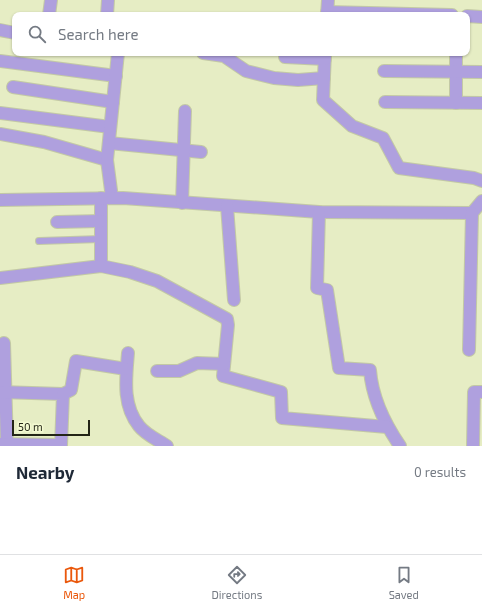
<!DOCTYPE html>
<html lang="en">
<head>
<meta charset="utf-8">
<style>
	:root { --surface:#fff; --page:#f2f2f3; --text:#1f2937; --muted:#747a83; --line:#e0e1e3; --accent:#ea580c }
	body { margin:0; font-family:"Exo 2",sans-serif; background:var(--page); color:var(--text) }
	.scale { position:absolute; left:12px; bottom:10px; width:78px; box-sizing:border-box; padding-left:4px; border:2px solid #232516; border-top:0; font-size:11px; line-height:14px; white-space:nowrap; color:#232516; -webkit-text-stroke:3px #f4fad1; paint-order:stroke }
	.list { margin:0; padding:0; list-style:none }
	h2 { display:flex; justify-content:space-between; align-items:center; height:52px; margin:0; padding:0 16px; font-size:17px }
	h2 small { font-size:13px; font-weight:400; color:var(--muted) }
	.icon { flex:none; width:22px; height:22px; fill:none; stroke:currentColor; stroke-width:2; stroke-linecap:round; stroke-linejoin:round }
	.map { position:relative; flex:none; width:482px; height:446px; overflow:hidden }
	.search { position:absolute; background:var(--surface); box-shadow:0 1px 3px #0004; left:12px; right:12px; top:12px; height:44px; display:flex; align-items:center; gap:10px; box-sizing:border-box; padding:0 14px; border-radius:8px; color:var(--muted); font-size:15px }
	.sheet { height:108px; background:var(--surface) }
	nav { display:flex; justify-content:space-around; align-items:center; box-sizing:border-box; height:56px; border-top:1px solid var(--line); background:var(--surface); font-size:11px; color:var(--muted) }
	nav a { display:grid; justify-items:center; gap:2px }
	nav .on { color:var(--accent) }
	.map>svg:first-child { display:block }
	.lines { fill:none; stroke-linecap:round; stroke-linejoin:round }
	.service-casing { stroke:#c3c9a5; stroke-width:8 }
	.minor-casing { stroke:#c3c9a5; stroke-width:14 }
	.service { stroke:#afa0de; stroke-width:6 }
	.minor { stroke:#afa0de; stroke-width:12 }
</style>
</head>
<body>
<div class="map">
<svg width="482" height="446" viewBox="0 0 482 446">
	<rect width="100%" height="100%" fill="#e6edc4"/>
	<g class="lines">
		<g class="service-casing">
			<path id="service" d="M39,241L101,239"/>
		</g>
		<g class="minor-casing">
			<g id="minor">
				<path d="M327,12L452,15"/>
				<path d="M49,15L51,0"/>
				<path d="M107,15L108,0"/>
				<path d="M327,15L328,0"/>
				<path d="M467,16L482,17"/>
				<path d="M0,30L15,33"/>
				<path d="M203,53L224,56L246,71L274,78L298,80L324,78"/>
				<path d="M325,53L323,100L352,126L383,138L399,168L474,178L482,181"/>
				<path d="M456,53V103"/>
				<path d="M285,57L325,59"/>
				<path d="M0,61L116,76"/>
				<path d="M384,71L482,72"/>
				<path d="M13,87L113,102"/>
				<path d="M385,102L482,103"/>
				<path d="M0,113L110,127"/>
				<path d="M0,134L44,142L107,160"/>
				<path d="M109,143L201,152"/>
				<path d="M101,198V266"/>
				<path d="M112,198L107,160L118,53"/>
				<path d="M0,200L123,198L319,212L472,213L482,201"/>
				<path d="M182,203L185,111"/>
				<path d="M227,206L234,300"/>
				<path d="M319,212L317,288L327,290L339,368L370,370C372,397 385,424 400,446"/>
				<path d="M57,222L101,221"/>
				<path d="M0,278L101,266L130,272L157,281L227,319L228,325L223,376L281,392L282,418L387,427"/>
				<path d="M4,343L7,446"/>
				<path d="M469,350L472,213"/>
				<path d="M128,353C126,378 122,405 139,426C146,435 158,440 167,446"/>
				<path d="M157,371H179L197,363L224,364"/>
				<path d="M0,392L63,394L61,446"/>
				<path d="M63,394L71,390L76,361L126,369"/>
				<path d="M0,444L61,445"/>
				<path d="M473,446L474,392H482"/>
			</g>
		</g>
		<use href="#service" class="service"/>
		<use href="#minor" class="minor"/>
	</g>
</svg>
<div class="scale">50 m</div>
<div class="search"><svg class="icon" aria-label="search" viewBox="0 0 24 24"><circle cx="10" cy="10" r="6"/><path d="M15 15l6 6"/></svg>Search here</div>
</div>
<section class="sheet">
<h2>Nearby<small>0 results</small></h2>
<ul class="list">
</ul>
</section>
<nav>
<a class="on"><svg class="icon" aria-label="map" viewBox="0 0 24 24"><path d="M3 6l6-2 6 2 6-2v14l-6 2-6-2-6 2zM9 4v14M15 6v14"/></svg>Map</a>
<a><svg class="icon" aria-label="directions" viewBox="0 0 24 24"><path d="M12 3l9 9-9 9-9-9zM9 14v-3h6M13 9l2 2-2 2"/></svg>Directions</a>
<a><svg class="icon" aria-label="saved" viewBox="0 0 24 24"><path d="M7 4h10v16l-5-4-5 4z"/></svg>Saved</a>
</nav>
</body>
</html>
